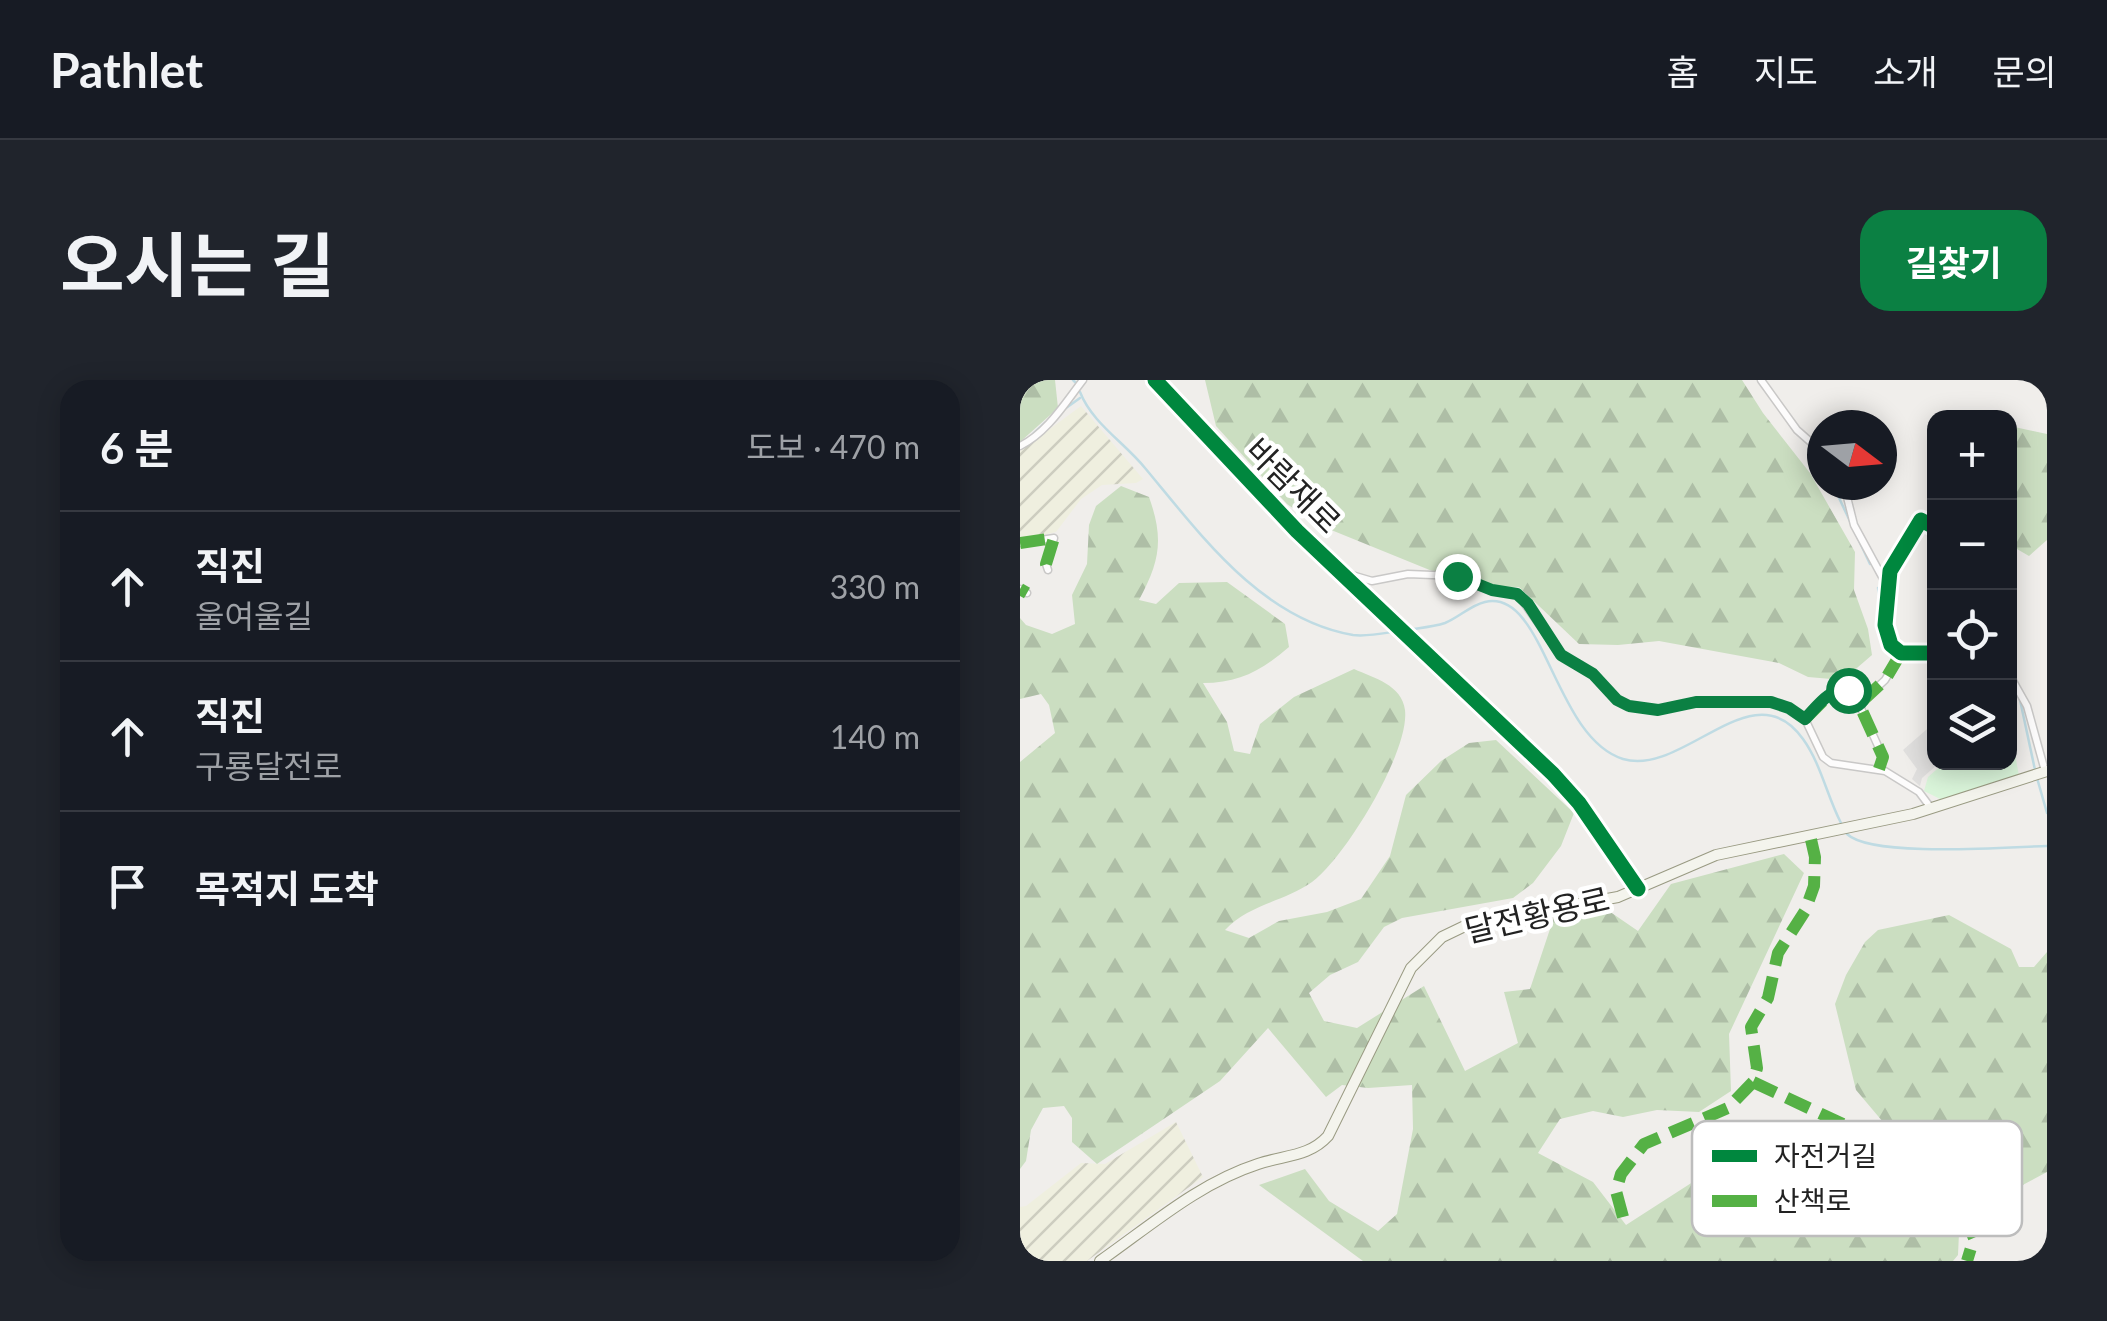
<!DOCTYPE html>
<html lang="ko">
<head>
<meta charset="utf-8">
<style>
	:root { --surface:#171b24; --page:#20242c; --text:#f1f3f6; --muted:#9ea1a6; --line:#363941; --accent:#0b8043 }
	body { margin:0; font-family:Lato,"Noto Sans KR",sans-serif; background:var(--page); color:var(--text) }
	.controls { position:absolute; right:30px; top:30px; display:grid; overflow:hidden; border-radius:20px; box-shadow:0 5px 25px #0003 }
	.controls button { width:90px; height:90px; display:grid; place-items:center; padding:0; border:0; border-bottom:2px solid var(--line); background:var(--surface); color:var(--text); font:50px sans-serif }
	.compass { position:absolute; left:787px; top:30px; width:90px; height:90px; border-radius:50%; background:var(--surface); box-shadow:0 5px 25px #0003; rotate:106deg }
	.stop { position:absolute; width:30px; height:30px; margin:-22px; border:8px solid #0b8043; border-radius:50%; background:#fff }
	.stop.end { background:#0b8043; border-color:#fff; box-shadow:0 2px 10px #0008 }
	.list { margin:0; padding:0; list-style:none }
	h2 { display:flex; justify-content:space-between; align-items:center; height:130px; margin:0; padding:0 40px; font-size:42px }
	h2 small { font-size:32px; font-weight:400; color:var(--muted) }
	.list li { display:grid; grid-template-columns:65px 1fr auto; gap:30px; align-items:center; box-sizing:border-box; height:150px; padding:0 40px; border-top:2px solid var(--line) }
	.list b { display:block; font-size:38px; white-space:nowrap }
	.list p { margin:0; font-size:32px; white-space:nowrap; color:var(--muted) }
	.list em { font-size:32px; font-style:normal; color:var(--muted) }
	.icon { flex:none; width:55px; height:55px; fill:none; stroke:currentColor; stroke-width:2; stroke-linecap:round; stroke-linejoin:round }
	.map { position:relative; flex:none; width:1027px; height:881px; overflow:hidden; border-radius:30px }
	header { display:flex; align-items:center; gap:60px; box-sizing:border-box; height:140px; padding:0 50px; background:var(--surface); border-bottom:2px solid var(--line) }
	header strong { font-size:48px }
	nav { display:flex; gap:55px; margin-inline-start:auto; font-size:35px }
	.intro { display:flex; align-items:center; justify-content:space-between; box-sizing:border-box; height:240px; padding:0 60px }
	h1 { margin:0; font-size:70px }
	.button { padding:25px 45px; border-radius:30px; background:var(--accent); color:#fff; font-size:35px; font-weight:700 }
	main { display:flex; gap:60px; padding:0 60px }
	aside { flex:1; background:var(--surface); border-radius:30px; box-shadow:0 5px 25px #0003 }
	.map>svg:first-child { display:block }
	.farmland { fill:url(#farmland-furrows) }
	.forest { fill:url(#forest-firs) }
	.park { fill:#daf5da }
	.parking { fill:#e0dfde }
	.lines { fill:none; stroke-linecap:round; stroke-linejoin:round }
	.stream { stroke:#bfdbe3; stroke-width:2.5 }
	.street-casing { stroke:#c9c8c7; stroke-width:9 }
	.secondary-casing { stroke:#999a82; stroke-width:12 }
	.street { stroke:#fdfcfc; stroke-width:6 }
	.secondary { stroke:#f4f4ed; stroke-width:10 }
	.quiet { stroke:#55b145; stroke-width:12; stroke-dasharray:25 12; stroke-linecap:butt }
	.cycleway-casing { stroke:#fff; stroke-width:21 }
	.cycleway { stroke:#00873e; stroke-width:15 }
	.route { stroke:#0b8043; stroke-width:12 }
	.labels { text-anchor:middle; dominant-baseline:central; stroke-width:9; stroke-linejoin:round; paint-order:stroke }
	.street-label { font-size:32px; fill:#222; stroke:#fff }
	.key { fill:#fff; stroke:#bdbdbd; stroke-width:2.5 }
	.key-label { font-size:28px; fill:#222 }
</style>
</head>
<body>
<header>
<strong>Pathlet</strong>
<nav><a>홈</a><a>지도</a><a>소개</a><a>문의</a></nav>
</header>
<div class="intro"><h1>오시는 길</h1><a class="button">길찾기</a></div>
<main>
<aside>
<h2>6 분<small>도보 · 470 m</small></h2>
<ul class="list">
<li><svg class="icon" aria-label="ahead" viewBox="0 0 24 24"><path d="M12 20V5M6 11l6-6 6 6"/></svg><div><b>직진</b><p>울여울길</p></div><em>330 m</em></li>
<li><svg class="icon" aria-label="ahead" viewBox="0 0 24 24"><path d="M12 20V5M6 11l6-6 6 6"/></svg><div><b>직진</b><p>구룡달전로</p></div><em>140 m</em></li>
<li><svg class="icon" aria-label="arrive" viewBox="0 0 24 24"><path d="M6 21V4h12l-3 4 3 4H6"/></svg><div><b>목적지 도착</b></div></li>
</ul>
</aside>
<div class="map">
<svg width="1027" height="881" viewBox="0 0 1027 881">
	<defs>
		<pattern id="farmland-furrows" width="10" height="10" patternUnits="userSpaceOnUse" patternTransform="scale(2.5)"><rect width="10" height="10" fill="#efefdf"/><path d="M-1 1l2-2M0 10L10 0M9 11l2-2" fill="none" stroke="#cdcdbf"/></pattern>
		<pattern id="forest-firs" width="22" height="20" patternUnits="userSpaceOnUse" patternTransform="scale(2.5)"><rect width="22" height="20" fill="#cbdec1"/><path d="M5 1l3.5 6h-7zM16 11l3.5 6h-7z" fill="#aebea6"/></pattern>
	</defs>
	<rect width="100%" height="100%" fill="#f0eeeb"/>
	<g class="farmland">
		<path d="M61,26L123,99L116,103L82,105L61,119L36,152L0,160V71Z"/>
		<path d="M156,742L183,797L67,881H0V827L6,826L61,783L85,784Z"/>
	</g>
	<g class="forest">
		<path d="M0,0H35L38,28L0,62Z"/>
		<path d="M185,0H722L743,33L790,93L835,172L834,210L848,249L852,275L823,300L788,297L759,283L639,261L598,265L559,264L499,207L449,206L294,143L267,124L196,46Z"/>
		<path d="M990,46L1027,54V160L1009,176L990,165Z"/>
		<path d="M101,106L129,117C144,159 140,181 119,220L136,224L159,203L207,202L265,244L269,267C241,291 219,303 183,303L207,342L214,371L230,374L240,344L274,317L334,289C354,298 382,305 385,330C390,371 325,478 292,502C264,522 229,524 205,550L229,558L259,541L307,532L341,519L370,476L386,415L421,381L449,363L476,360L554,433L541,466L513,503L493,518L382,538L364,547L338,582L310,595L289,613L304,641L337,648L404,606L445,691L498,663L484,612L510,609L534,537L583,527L618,551L651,504L764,474L784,493L709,654L711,711L679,732L637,730L603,737L573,731L540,739L518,773L573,802L606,845L707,780L723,782L717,832L777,822L783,761L815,752L840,765L863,742L836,710L815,624L826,595L845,562L858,550L929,535L991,569L999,587H1014L1027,572V792L997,808L976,815L951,800L863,807L867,831C891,846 910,858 939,853L938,875L933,881H343L239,805L285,789L309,821L358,851L377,834L393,749L392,705L348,708L322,705L306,717L248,648L200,701L77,784L52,762V738L44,726L23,728L11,750L6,781L0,789V382L35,353L29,325L21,314L0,319V238L6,245L32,254L55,244L52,215L67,184L69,145L76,126Z"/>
	</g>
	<path class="park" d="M990,367L995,374L999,396L922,420L904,411L908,397L924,383L989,382Z"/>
	<path class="parking" d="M914,343V352L911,355L914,361V382L918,384L902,398L900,406L892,399L897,389L883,370Z"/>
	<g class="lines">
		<g class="stream">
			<path d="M53,0L56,3"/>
			<path d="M60,12C72,43 105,63 125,88C181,155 241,239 333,255C347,257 365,253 379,251"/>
			<path d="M46,28L60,18"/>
			<path d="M13,54L26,42"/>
			<path d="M794,72L802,84"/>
			<path d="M813,105L850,184"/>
			<path d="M858,208C869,255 847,281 914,278"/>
			<path d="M387,250C399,248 413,247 425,243C438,238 451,225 465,222C525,208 533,357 603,379C664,397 733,288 783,359C801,384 807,416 821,443"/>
			<path d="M1000,320L1015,390"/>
			<path d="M1017,398L1027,433"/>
			<path d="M827,454C852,478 988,467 1027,466"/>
		</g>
		<g class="street-casing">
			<g id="street">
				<path d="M741,0L777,50L802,72"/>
				<path d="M0,66C27,53 45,23 63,0"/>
				<path d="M824,105L834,145L866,204"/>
				<path d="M914,147L901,140L870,191L865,245L871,265L881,273H914"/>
				<path d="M0,163L34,158L26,184L28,190"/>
				<path d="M325,193L352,201L388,194L437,196L472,211L497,213L541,275L573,294L597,320L609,326L638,330L675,321L762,324L785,339L803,377L811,383L865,391L899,412L911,428"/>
				<path d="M0,209L7,213"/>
				<path d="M989,294L1007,326L1025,391"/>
				<path d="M785,339L804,320L821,309L832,313L839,325"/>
				<path d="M859,389L863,377L839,324L865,300L881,273"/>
			</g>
		</g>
		<g class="secondary-casing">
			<g id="secondary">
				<path d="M135,0L277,151L533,394L559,423L618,509"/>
				<path d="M80,881C130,846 179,803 238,784C264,775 289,777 308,756L391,588L422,557L449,544L598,517L696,475L893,434L1027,391"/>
			</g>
		</g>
		<use href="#street" class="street"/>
		<use href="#secondary" class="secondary"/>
		<g class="quiet">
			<path d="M0,163L34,158L26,184L28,190"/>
			<path d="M0,209L7,213"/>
			<path d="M785,339L804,320L821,309L832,313L839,325"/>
			<path d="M859,389L863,377L839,324L865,300L881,273"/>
			<path d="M733,702L825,745L846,759L888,814L900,835L948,844L954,858L947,881"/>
			<path d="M603,837L596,811L601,794L624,764L708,728L733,702L737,688L731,647L748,618L758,573L785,531L794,506L795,477L790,455"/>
		</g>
		<g class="cycleway-casing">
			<g id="cycleway">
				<path d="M135,0L277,151L533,394L559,423L618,509"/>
				<path d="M914,147L901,140L870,191L865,245L871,265L881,273H914"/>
			</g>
		</g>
		<use href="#cycleway" class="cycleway"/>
	</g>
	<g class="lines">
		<path class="route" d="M437,196L472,210L497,214L508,224L541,275L573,294L597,320L609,326L638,330L676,322H751L769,328L785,339C797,327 809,308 828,310"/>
	</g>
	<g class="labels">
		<g class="street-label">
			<text transform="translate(274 105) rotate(45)">바람재로</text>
			<text transform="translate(517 534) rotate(-13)">달전황용로</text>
		</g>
	</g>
	<rect x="672" y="741" width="330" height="115" rx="15" class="key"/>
	<rect x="692" y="770" width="45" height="12" fill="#00873e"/>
	<rect x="692" y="815" width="45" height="12" fill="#55b145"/>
	<g class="key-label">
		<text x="754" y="786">자전거길</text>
		<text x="754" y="831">산책로</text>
	</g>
</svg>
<div class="controls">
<button>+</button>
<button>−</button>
<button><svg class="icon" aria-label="locate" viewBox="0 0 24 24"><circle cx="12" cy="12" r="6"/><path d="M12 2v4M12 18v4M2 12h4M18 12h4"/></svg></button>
<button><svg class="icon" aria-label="layers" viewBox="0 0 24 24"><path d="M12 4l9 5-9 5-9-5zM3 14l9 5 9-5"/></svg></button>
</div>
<svg class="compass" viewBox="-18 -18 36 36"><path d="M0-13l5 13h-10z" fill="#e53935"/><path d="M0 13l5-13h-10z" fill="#9ea1a6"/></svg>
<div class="stop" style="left:828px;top:310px"></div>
<div class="stop end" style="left:437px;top:196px"></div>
</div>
</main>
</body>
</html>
